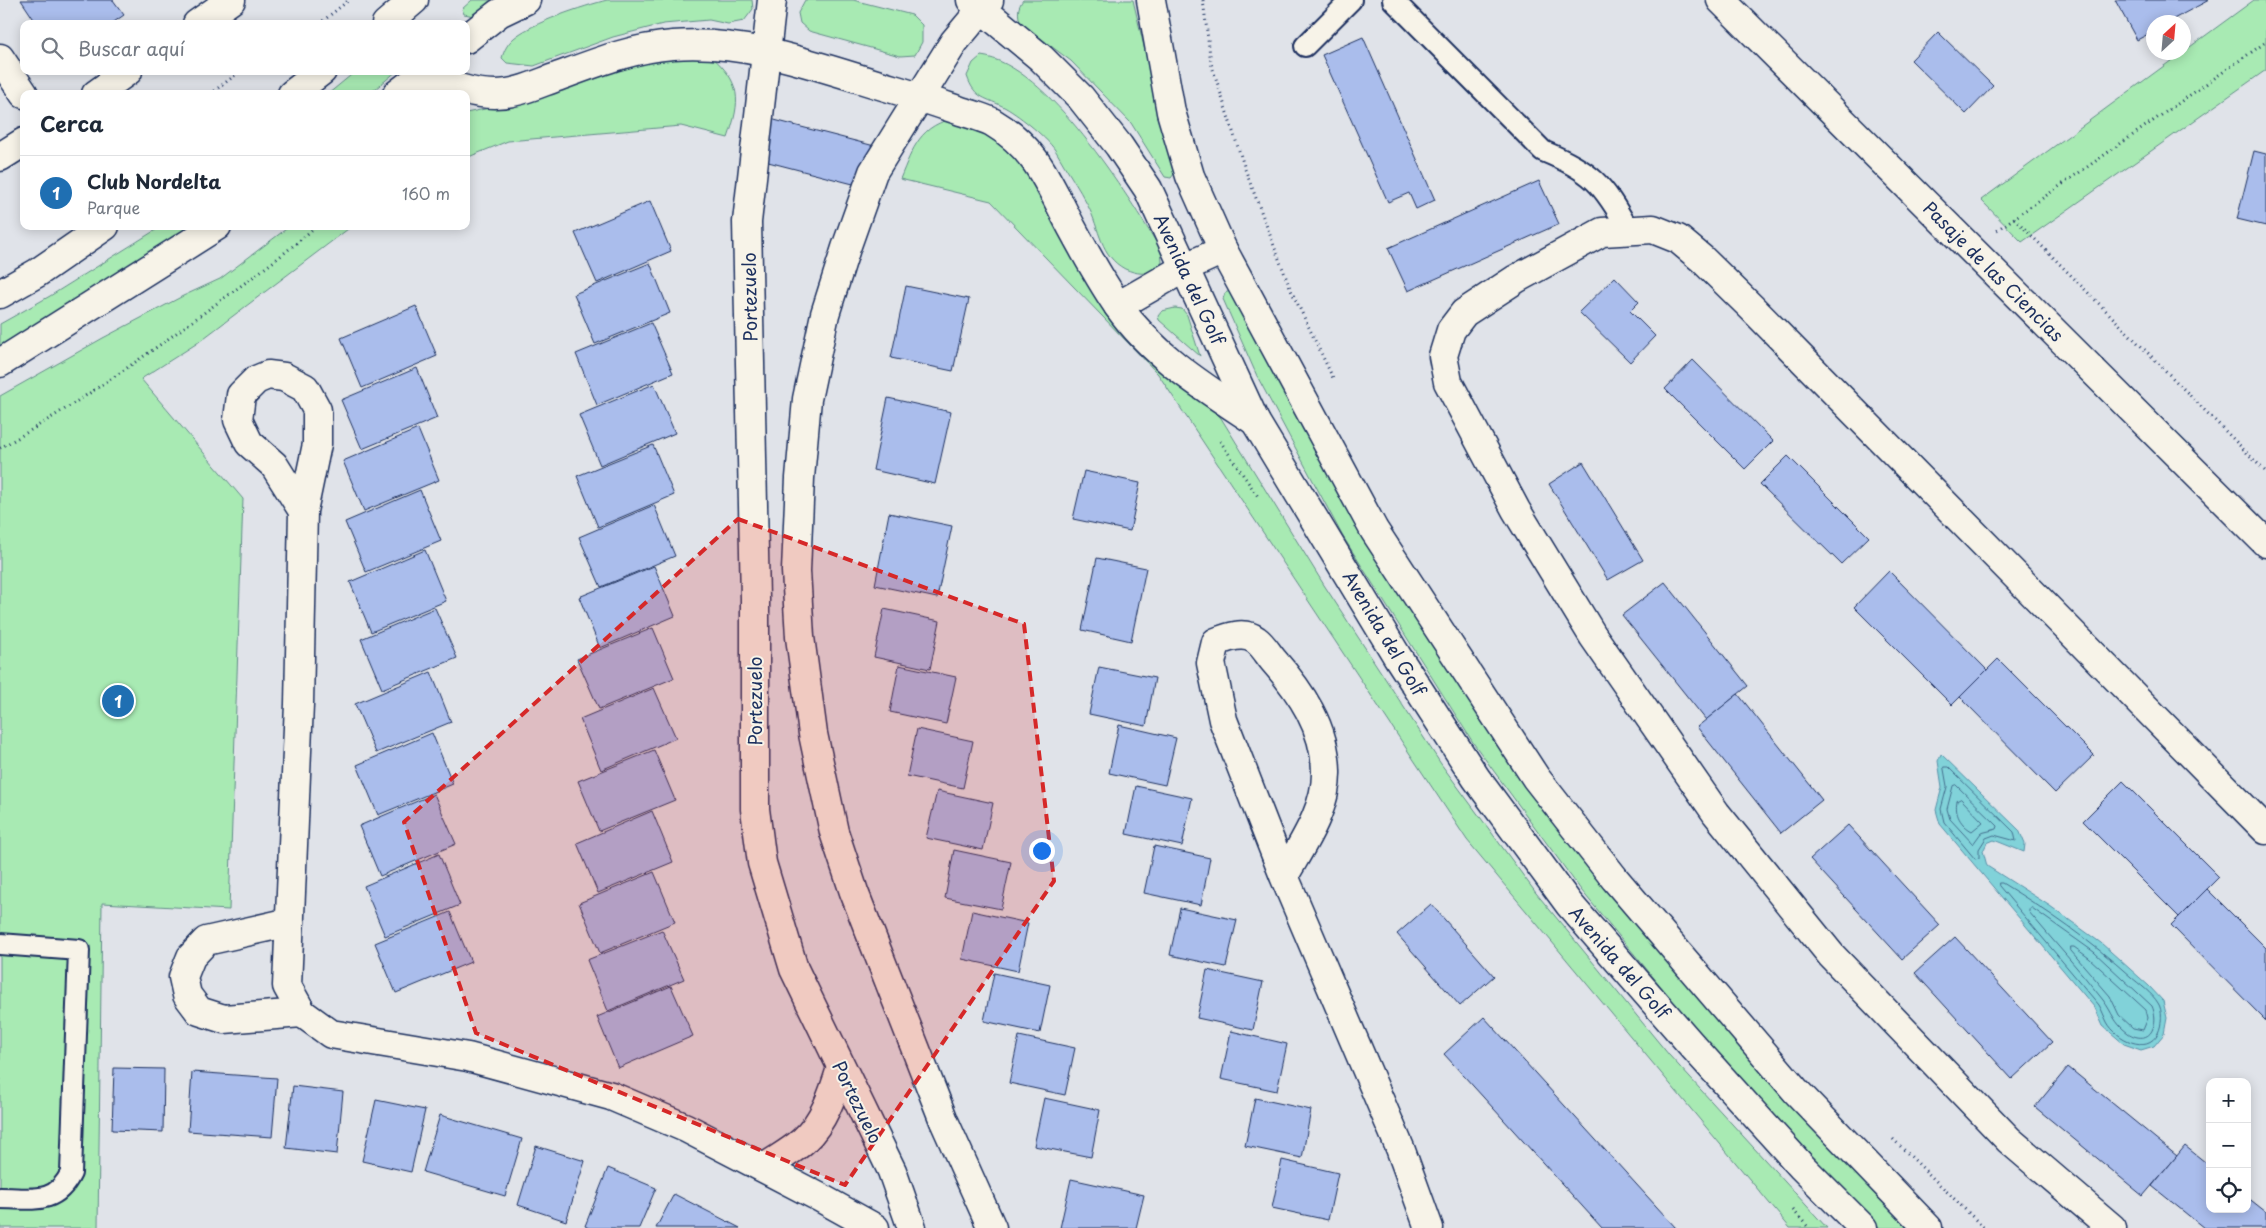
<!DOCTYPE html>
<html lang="es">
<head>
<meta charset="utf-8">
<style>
	:root { --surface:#fff; --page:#f2f2f3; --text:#1f2937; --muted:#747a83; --line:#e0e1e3; --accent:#1f6fb2 }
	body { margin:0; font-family:"Playpen Sans",sans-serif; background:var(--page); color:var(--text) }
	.controls { position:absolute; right:15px; bottom:15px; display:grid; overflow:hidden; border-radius:10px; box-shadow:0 2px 12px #0003 }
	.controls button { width:45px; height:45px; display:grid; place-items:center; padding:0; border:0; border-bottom:1px solid var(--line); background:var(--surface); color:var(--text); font:25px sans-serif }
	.compass { position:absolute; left:2146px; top:15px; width:45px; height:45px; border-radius:50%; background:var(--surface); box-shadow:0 2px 12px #0003; rotate:26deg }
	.you { position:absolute; left:1041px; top:850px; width:18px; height:18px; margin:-12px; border:4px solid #fff; border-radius:50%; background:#1a73e8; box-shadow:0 0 0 8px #1a73e833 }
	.badge { display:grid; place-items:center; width:32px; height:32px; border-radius:50%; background:var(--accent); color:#fff; font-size:16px; font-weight:700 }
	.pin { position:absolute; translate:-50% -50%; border:2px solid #fff; box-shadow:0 1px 5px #0006 }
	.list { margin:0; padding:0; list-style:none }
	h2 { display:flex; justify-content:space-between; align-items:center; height:65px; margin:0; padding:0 20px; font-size:21px }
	h2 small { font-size:16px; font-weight:400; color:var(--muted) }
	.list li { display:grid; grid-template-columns:32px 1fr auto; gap:15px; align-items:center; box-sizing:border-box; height:75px; padding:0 20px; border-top:1px solid var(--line) }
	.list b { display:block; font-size:19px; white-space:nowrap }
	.list p { margin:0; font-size:16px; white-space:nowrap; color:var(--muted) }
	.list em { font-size:16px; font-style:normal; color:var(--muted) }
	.icon { flex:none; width:28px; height:28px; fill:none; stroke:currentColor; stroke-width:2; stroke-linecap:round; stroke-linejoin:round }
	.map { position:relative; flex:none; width:2266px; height:1228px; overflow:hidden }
	.search { position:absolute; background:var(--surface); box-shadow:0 2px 12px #0003; left:20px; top:20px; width:450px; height:55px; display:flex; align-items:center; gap:12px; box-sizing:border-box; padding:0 18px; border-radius:10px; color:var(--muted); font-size:19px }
	.panel { position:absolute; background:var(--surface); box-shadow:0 2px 12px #0003; left:20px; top:90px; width:450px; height:140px; border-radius:10px }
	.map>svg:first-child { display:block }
	.green { fill:#a8eab3; stroke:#628c88 }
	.water { fill:#81d2d9; stroke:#5891a8 }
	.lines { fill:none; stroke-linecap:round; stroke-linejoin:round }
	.shore { stroke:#44708f; stroke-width:1 }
	.building { fill:#aabdec; stroke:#1b2f5e }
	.lane-casing { stroke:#1b2f5e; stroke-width:24 }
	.street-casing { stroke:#1b2f5e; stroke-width:31 }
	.secondary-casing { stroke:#1b2f5e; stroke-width:31 }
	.path { stroke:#1b2f5e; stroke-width:3; stroke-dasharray:1 4; stroke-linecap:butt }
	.lane { stroke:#f7f3e8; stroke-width:20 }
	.street { stroke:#f7f3e8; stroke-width:28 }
	.secondary { stroke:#f7f3e8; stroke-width:28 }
	.marked { fill:#d62828; fill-opacity:0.2; stroke:#d62828; stroke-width:4; stroke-dasharray:10 6; stroke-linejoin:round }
	.labels { text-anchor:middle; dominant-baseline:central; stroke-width:4; stroke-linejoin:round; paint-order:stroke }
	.street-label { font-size:18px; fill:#1b2f5e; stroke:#f7f3e8 }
</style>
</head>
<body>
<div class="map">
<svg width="2266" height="1228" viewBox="0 0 2266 1228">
	<rect width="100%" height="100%" fill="#e0e3e9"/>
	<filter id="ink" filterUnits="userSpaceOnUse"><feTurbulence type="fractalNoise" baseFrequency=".02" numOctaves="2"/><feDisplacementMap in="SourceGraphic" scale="10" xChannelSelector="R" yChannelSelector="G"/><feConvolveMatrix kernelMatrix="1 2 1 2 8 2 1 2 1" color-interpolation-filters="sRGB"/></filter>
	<g filter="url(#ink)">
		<g class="green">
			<path d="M472,0H500L474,16L464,14L462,9Z"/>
			<path d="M607,0H752L753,9L744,21L728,24L709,20L663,24L613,37L534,66L507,63L502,58C504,50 508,43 514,38C531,23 584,6 607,0Z"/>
			<path d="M805,0H853L912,15L922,25V42L915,55L900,56L809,31L800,23L798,13Z"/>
			<path d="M1023,0H1133L1174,174L1171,178L1165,177L1131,123L1071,61L1020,23C1018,14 1017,8 1023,0Z"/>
			<path d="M2254,0H2266V70L2022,242L1981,200Z"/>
			<path d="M710,55C742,83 741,100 728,138L681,126L508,141L466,158V113L518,102L644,57Z"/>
			<path d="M981,56C1047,64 1128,196 1161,250L1162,262L1158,270C1145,275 1137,274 1125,269C1100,256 1100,229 1088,206C1079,188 1067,171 1057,153C1049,139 1020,116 1006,108C986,97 975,100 967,76L973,63Z"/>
			<path d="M356,71H397L369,94H328Z"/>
			<path d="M957,118L977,124L1017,153L1204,400L1221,418L1324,585L1441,764L1536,893L1669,1055L1827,1228H1790L1467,840L1158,374L991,201L900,179C913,148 920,124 957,118Z"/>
			<path d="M162,226H195L0,347V324L50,296Z"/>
			<path d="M290,226H352L196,344L141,379L243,499L229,910L102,903L98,1228H0V396L103,338L183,296L220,279Z"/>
			<path d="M1232,290L1359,524L1488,730L1595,876L1731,1037L1879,1199L1910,1228H1880L1717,1054L1581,890L1474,744L1342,535L1257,376L1223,299L1225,293Z"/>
			<path d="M1175,308L1182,309L1187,315L1200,356L1159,320L1158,316L1162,311Z"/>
		</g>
		<path class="water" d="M1941,754L2019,830L2025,844L2024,852L1994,840L1987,843L1983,851L1987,866L2050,906L2101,943L2149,986L2163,1001L2167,1018L2164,1034L2154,1046L2141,1050L2124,1044L2103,1026L2095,1008L1940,824L1936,810L1942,787L1938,761Z"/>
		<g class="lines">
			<g class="shore">
				<path d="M1944,767H1948L2014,832L2016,841L1994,835L1986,838L1979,849V858L1975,859L1944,822L1941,809L1947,787Z"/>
				<path d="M1956,785L1998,826L1997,829L1981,833L1973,844L1950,819L1947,809L1953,786Z"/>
				<path d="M1961,799L1983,822L1972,831C1961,825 1954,814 1957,801Z"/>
				<path d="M1999,883H2002C2048,911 2091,941 2131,977C2139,984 2152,993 2158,1003C2163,1010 2162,1025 2158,1033C2147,1055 2116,1039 2107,1022C2104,1016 2102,1010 2099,1005L1999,886Z"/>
				<path d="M2032,908L2094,952L2152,1006C2155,1013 2156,1021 2153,1028C2149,1040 2137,1039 2128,1033C2113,1022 2113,1013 2103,1000C2080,970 2053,941 2029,912V909Z"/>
				<path d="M2071,947H2074L2089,958L2146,1010L2148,1018L2143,1030L2133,1028L2119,1015L2110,996L2071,951Z"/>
			</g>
		</g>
		<g class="building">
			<path d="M21,0H113L124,15L111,24H37Z"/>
			<path d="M2115,0H2209L2168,22H2154V31L2137,40Z"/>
			<path d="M1938,32L1993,86L1966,114L1911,60Z"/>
			<path d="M1363,37L1435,200L1416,209L1409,193L1388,202L1322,55Z"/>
			<path d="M755,115L890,150L880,191L745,156Z"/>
			<path d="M2254,151L2266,154V226L2237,219Z"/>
			<path d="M1539,181L1559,224L1408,291L1388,248Z"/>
			<path d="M650,201L671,251L597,283L575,233Z"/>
			<path d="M650,263L670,313L595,344L574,294Z"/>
			<path d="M1615,277L1639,302L1630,311L1655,336L1630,362L1579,312Z"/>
			<path d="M906,286L969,299L953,371L891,358Z"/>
			<path d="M416,306L437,356L362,388L341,338Z"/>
			<path d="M651,323L673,373L597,405L576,354Z"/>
			<path d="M1693,360L1773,441L1745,469L1665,389Z"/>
			<path d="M417,368L437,418L362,449L341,400Z"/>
			<path d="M654,384L675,433L600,465L579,415Z"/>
			<path d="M888,398L951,412L935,484L873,470Z"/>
			<path d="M418,429L439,480L364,511L343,461Z"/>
			<path d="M653,445L674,495L598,527L577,476Z"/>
			<path d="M1788,456L1869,537L1841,564L1760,484Z"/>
			<path d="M1583,462L1643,560L1608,580L1549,484Z"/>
			<path d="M1084,471L1140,483L1130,531L1073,519Z"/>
			<path d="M420,490L441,541L366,572L345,522Z"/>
			<path d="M654,505L675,556L601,587L579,537Z"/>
			<path d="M889,513L952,526L937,598L875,585Z"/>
			<path d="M425,550L446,601L371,632L350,582Z"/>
			<path d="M1097,558L1146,568L1131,641L1082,630Z"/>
			<path d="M654,566L675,616L600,648L579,597Z"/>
			<path d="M1889,571L1987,670L1952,705L1854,607Z"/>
			<path d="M1665,582L1748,686L1706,720L1622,615Z"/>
			<path d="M435,608L457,658L382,689L361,639Z"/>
			<path d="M884,609L940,621L930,669L874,657Z"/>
			<path d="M653,628L674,678L599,709L577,659Z"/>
			<path d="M1998,659L2094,755L2055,793L1960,697Z"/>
			<path d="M899,665L956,677L946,724L890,712Z"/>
			<path d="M1099,667L1155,678L1146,726L1089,714Z"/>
			<path d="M431,672L451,722L376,753L355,704Z"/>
			<path d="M654,688L676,738L601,770L580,719Z"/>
			<path d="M1738,694L1822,800L1781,833L1697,727Z"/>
			<path d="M1119,725L1176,738L1165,785L1109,773Z"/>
			<path d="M917,729L973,741L963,788L907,776Z"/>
			<path d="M432,733L453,784L378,815L357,765Z"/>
			<path d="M654,750L675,800L599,831L578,781Z"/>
			<path d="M2123,781L2219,877L2179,917L2083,821Z"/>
			<path d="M1136,786L1192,798L1182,846L1126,834Z"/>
			<path d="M937,791L993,803L983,850L926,838Z"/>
			<path d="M434,794L456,844L380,876L359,826Z"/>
			<path d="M652,811L673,862L598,893L577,843Z"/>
			<path d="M1848,825L1940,925L1902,959L1810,859Z"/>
			<path d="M1154,846L1210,858L1201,905L1144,893Z"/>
			<path d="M954,850L1011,862L1001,909L945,898Z"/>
			<path d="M439,854L460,905L385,936L364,886Z"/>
			<path d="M654,872L675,922L600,953L579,903Z"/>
			<path d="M2207,889L2266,948V1021L2171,925Z"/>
			<path d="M1431,904L1494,976L1460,1006L1397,934Z"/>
			<path d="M1180,908L1237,920L1226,967L1170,955Z"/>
			<path d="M972,911L1028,923L1018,971L962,959Z"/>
			<path d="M450,912L471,962L396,993L375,943Z"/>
			<path d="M662,930L684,979L608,1011L587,960Z"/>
			<path d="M1955,937L2052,1042L2012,1079L1915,973Z"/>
			<path d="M1207,970L1263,982L1253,1030L1197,1018Z"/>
			<path d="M994,973L1050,985L1040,1033L984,1021Z"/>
			<path d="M671,986L693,1036L618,1068L597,1017Z"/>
			<path d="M1484,1017L1676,1228H1602L1444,1054Z"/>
			<path d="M1231,1031L1287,1044L1277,1091L1221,1079Z"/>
			<path d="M1019,1036L1075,1048L1065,1095L1009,1083Z"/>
			<path d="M2068,1067L2177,1156L2143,1196L2035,1107Z"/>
			<path d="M114,1068L164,1069L163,1132L112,1130Z"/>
			<path d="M192,1072L277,1078L272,1137L188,1131Z"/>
			<path d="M293,1086L343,1092L337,1154L286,1148Z"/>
			<path d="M1044,1098L1100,1110L1091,1157L1034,1146Z"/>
			<path d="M1255,1098L1311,1110L1302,1158L1245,1146Z"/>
			<path d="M376,1100L425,1110L411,1172L362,1161Z"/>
			<path d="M440,1115L522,1139L505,1196L423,1172Z"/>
			<path d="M536,1146L585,1161L566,1221L518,1205Z"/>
			<path d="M2185,1146L2210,1166V1209H2247V1197L2266,1212V1228H2204L2152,1186Z"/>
			<path d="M1282,1160L1338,1173L1328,1220L1272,1208Z"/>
			<path d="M608,1168L656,1188L639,1228H589L585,1226Z"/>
			<path d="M1071,1179L1144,1195L1136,1228H1060Z"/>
			<path d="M674,1194L740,1228H656Z"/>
		</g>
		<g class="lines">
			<g class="lane-casing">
				<g id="lane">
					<path d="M1393,0L1543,151C1592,171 1603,184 1628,229"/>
					<path d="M1305,46L1351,0"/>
					<path d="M0,944L79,950L71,1173C55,1206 32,1198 0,1198"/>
				</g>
			</g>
			<g class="street-casing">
				<g id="street">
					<path d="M772,0L747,222L755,599V809L762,863L794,969L892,1171L912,1228"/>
					<path d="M989,0L954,42L873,172L846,248L825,314L807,399L800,478L796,571L800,637L813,734L834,832L854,892L944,1121L992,1228"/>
					<path d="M1721,0L2266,543"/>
					<path d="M197,24L231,0"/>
					<path d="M0,58L24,94"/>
					<path d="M421,71L423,74C447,84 469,94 495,94C517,94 537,84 557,77C595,63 632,48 673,45C748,39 822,68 893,89C917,96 940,104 964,112C973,115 984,118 992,122C1038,149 1049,185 1072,228C1086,254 1101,281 1118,306C1153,356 1205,388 1255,421"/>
					<path d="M96,94L128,71"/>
					<path d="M0,157L24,142"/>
					<path d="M303,511L274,465L249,443L238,420L241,395L256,380L268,375L284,377L305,388L317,410V444L303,511L299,704L287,986L302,1013L331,1034L468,1057L611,1096L686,1128L819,1197L875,1228"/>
					<path d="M1284,876C1302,844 1327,809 1326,771C1325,727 1301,692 1273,660C1268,654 1263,645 1256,640C1244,631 1228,637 1216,642L1211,663L1223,720L1284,876L1400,1148L1429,1228"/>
					<path d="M290,922L206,941L191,957L183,977L187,995L199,1011L224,1019L302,1013"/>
					<path d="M764,1168C777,1159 792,1151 803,1141C824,1122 833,1094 841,1068"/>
					<path d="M2112,1228L2009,1140L1831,955L1716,813L1593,636L1516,510L1448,382L1443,356L1451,330L1464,313L1516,279L1602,232L1653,229L1678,239L1702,259L1751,307L2266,830"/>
				</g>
			</g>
			<g class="secondary-casing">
				<g id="secondary">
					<path d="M971,0L1041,58L1081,98L1119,146L1148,189L1255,421L1397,656L1476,778L1569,904L1689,1042L1802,1167L1863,1228"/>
					<path d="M1151,0L1171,112L1190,176L1223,250L1374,530L1536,778L1615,879L1796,1091L1928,1228"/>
					<path d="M386,24L414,0"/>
					<path d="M466,39L499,13L526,0"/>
					<path d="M292,94L322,71"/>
					<path d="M397,94L427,71"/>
					<path d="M0,294L37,273L105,226"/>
					<path d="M1118,306L1186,267L1223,250"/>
					<path d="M0,363L217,226"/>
				</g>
			</g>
			<g class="path">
				<path d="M1203,0L1211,63L1245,169L1290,288L1333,378"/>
				<path d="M319,24L349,0"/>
				<path d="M210,94L241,71"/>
				<path d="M2014,218L2266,472"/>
				<path d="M1997,230L2266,42"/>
				<path d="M1220,441L1259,498"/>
				<path d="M0,448C71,408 140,360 205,312C243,284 281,258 316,226"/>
				<path d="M1893,1139L1984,1228"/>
				<path d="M1793,1210L1809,1228"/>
			</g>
			<use href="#lane" class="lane"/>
			<use href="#street" class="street"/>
			<use href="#secondary" class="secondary"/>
		</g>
	</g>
	<path class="marked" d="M738,519L1024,624L1054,881L845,1185L476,1033L404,822Z"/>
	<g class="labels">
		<g class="street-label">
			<text transform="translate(1994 271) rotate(45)">Pasaje de las Ciencias</text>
			<text transform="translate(1190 279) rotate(65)">Avenida del Golf</text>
			<text transform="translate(749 297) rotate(-91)">Portezuelo</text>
			<text transform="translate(1385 633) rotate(59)">Avenida del Golf</text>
			<text transform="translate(754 701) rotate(-90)">Portezuelo</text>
			<text transform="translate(1620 962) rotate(49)">Avenida del Golf</text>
			<text transform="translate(858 1102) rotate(64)">Portezuelo</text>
		</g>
	</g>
</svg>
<div class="controls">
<button>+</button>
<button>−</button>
<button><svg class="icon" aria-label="locate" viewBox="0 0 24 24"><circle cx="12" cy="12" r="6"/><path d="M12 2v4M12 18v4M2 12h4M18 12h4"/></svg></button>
</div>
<svg class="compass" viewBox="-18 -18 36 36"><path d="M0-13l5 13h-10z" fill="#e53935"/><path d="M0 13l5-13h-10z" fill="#747a83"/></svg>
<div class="you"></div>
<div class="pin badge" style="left:118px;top:701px">1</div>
<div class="search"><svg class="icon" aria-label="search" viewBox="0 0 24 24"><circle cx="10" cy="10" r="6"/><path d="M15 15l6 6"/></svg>Buscar aquí</div>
<section class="panel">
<h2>Cerca<small></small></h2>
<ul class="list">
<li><span class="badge">1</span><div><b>Club Nordelta</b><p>Parque</p></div><em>160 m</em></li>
</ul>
</section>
</div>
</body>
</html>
